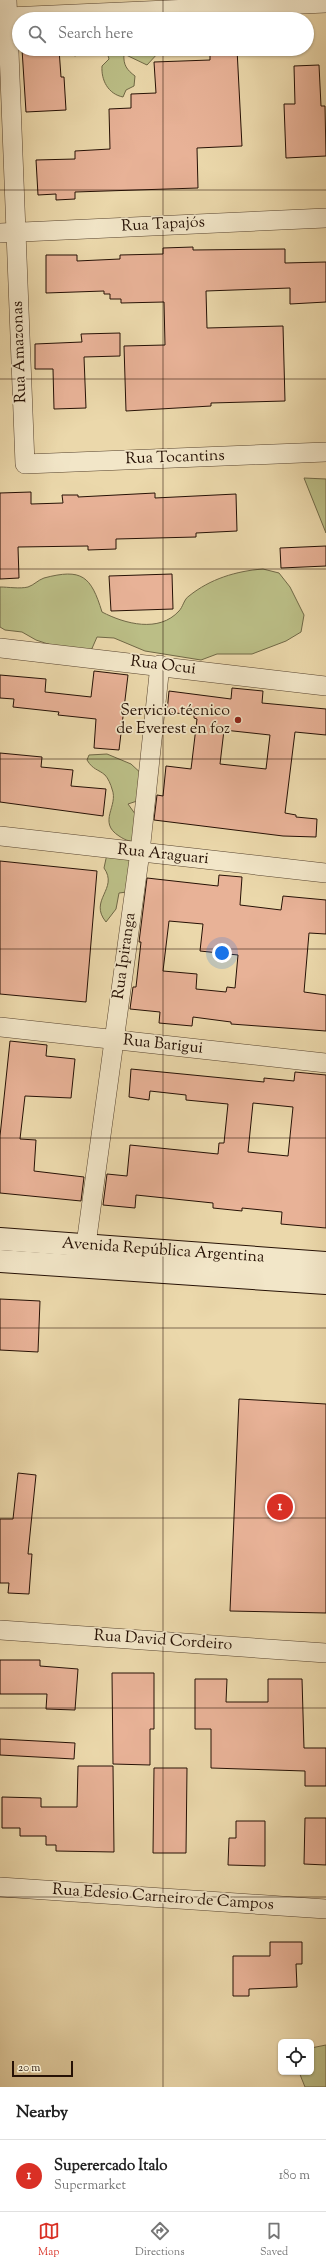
<!DOCTYPE html>
<html lang="en">
<head>
<meta charset="utf-8">
<style>
	:root { --surface:#fff; --page:#f2f2f2; --text:#222; --muted:#767676; --line:#e0e0e0; --accent:#d93025 }
	body { margin:0; font-family:"Sorts Mill Goudy",serif; background:var(--page); color:var(--text) }
	.controls { position:absolute; right:12px; bottom:12px; display:grid; overflow:hidden; border-radius:6px; box-shadow:0 1px 3px #0004 }
	.controls button { width:36px; height:36px; display:grid; place-items:center; padding:0; border:0; border-bottom:1px solid var(--line); background:var(--surface); color:var(--text); font:20px sans-serif }
	.scale { position:absolute; left:12px; bottom:10px; width:61px; box-sizing:border-box; padding-left:4px; border:2px solid #261105; border-top:0; font-size:11px; line-height:14px; white-space:nowrap; color:#261105; -webkit-text-stroke:3px #f2e6c8; paint-order:stroke }
	.you { position:absolute; left:222px; top:953px; width:14px; height:14px; margin:-10px; border:3px solid #fff; border-radius:50%; background:#1a73e8; box-shadow:0 0 0 6px #1a73e833 }
	.badge { display:grid; place-items:center; width:26px; height:26px; border-radius:50%; background:var(--accent); color:#fff; font-size:13px; font-weight:700 }
	.pin { position:absolute; translate:-50% -50%; border:2px solid #fff; box-shadow:0 1px 4px #0006 }
	.list { margin:0; padding:0; list-style:none }
	h2 { display:flex; justify-content:space-between; align-items:center; height:52px; margin:0; padding:0 16px; font-size:17px }
	h2 small { font-size:13px; font-weight:400; color:var(--muted) }
	.list li { display:grid; grid-template-columns:26px 1fr auto; gap:12px; align-items:center; box-sizing:border-box; height:72px; padding:0 16px; border-top:1px solid var(--line) }
	.list b { display:block; font-size:15px; white-space:nowrap }
	.list p { margin:0; font-size:13px; white-space:nowrap; color:var(--muted) }
	.list em { font-size:13px; font-style:normal; color:var(--muted) }
	.icon { flex:none; width:22px; height:22px; fill:none; stroke:currentColor; stroke-width:2; stroke-linecap:round; stroke-linejoin:round }
	.map { position:relative; flex:none; width:326px; height:2087px; overflow:hidden }
	.search { position:absolute; background:var(--surface); box-shadow:0 1px 3px #0004; left:12px; right:12px; top:12px; height:44px; display:flex; align-items:center; gap:10px; box-sizing:border-box; padding:0 14px; border-radius:22px; color:var(--muted); font-size:15px }
	.sheet { height:124px; background:var(--surface) }
	nav { display:flex; justify-content:space-around; align-items:center; box-sizing:border-box; height:56px; border-top:1px solid var(--line); background:var(--surface); font-size:11px; color:var(--muted) }
	nav a { display:grid; justify-items:center; gap:2px }
	nav .on { color:var(--accent) }
	.map>svg:first-child { display:block }
	.green { fill:#bbbe86; stroke:#706846 }
	.building { fill:#e8b297; stroke:#261105; fill-rule:evenodd }
	.lines { fill:none; stroke-linecap:round; stroke-linejoin:round }
	.street-casing { stroke:#57432e; stroke-width:20 }
	.secondary-casing { stroke:#261105; stroke-width:24 }
	.street { stroke:#f2e6c8; stroke-width:19 }
	.secondary { stroke:#f2e6c8; stroke-width:22 }
	.grid { fill:none; stroke:#261105; stroke-width:1; stroke-opacity:0.55 }
	.poi-dot { fill:#8f2418; stroke:#f2e6c8; stroke-width:1.5 }
	.labels { text-anchor:middle; dominant-baseline:central; stroke-width:3.5; stroke-linejoin:round; paint-order:stroke }
	.street-label { font-size:16px; fill:#261105; stroke:#f2e6c8 }
	.poi-label { font-size:16px; fill:#261105; stroke:#f2e6c8; text-anchor:end }
</style>
</head>
<body>
<div class="map">
<svg width="326" height="2087" viewBox="0 0 326 2087">
	<rect width="100%" height="100%" fill="#ebd8ab"/>
	<filter id="stains"><feTurbulence type="fractalNoise" baseFrequency=".005" numOctaves="4"/><feColorMatrix values="0 0 0 0 .2 0 0 0 0 .09 0 0 0 0 .02 0 0 0 .5 -.17"/></filter>
	<radialGradient id="worn" r=".72"><stop offset=".6" stop-color="#630" stop-opacity="0"/><stop offset="1" stop-color="#630" stop-opacity=".3"/></radialGradient>
	<g class="green">
		<path d="M63,49H84L83,52L75,56Z"/>
		<path d="M106,49H168L159,52L147,65L124,54C123,65 127,70 135,76L134,86L126,90L123,97C108,94 101,80 102,66L109,59Z"/>
		<path d="M304,478L326,479V533Z"/>
		<path d="M263,569L279,573L290,587L304,615L301,632L286,641L252,654H217L201,660L145,651L114,638L97,637L90,653L54,646L36,640L22,632L5,630L0,627V587C8,587 20,589 28,587C34,585 38,580 44,578C82,568 91,576 102,612C125,624 159,633 179,611C183,607 184,599 189,596C210,579 236,571 263,569Z"/>
		<path d="M107,754L131,764L144,776L137,801L128,804L138,818L136,842C128,841 125,840 119,836C97,822 119,806 112,789C111,785 108,778 105,775C98,769 93,770 87,760L89,755Z"/>
		<path d="M107,854L132,859L127,892L119,893L116,909L106,922C88,900 119,889 104,868Z"/>
		<path d="M326,2045V2087H305L299,2072H311V2048Z"/>
	</g>
	<g class="building">
		<path d="M22,49H59L61,77H64L66,110L26,112Z"/>
		<path d="M210,49H237L242,146L197,148L198,188L75,192V199L56,200V194L38,195L36,160L75,159V151L110,149L109,109L131,108V94L156,93L154,62L210,60Z"/>
		<path d="M319,65L321,106H325L326,156L286,158L284,104H295L294,66Z"/>
		<path d="M193,247V250L285,249V263L326,262V302L290,304V288L206,291L207,328L283,326L285,401L211,403V406L126,411L124,346L165,345L164,302L121,303V299H110V294H104V291L46,293V255H77V261L120,259V255L163,254V248Z"/>
		<path d="M120,333V356L84,357L86,408L54,409L53,369H35V344L82,342L81,334Z"/>
		<path d="M31,492V504L63,503L62,495H78V497L155,493V498L236,494L237,531L196,533V537L116,539V549L88,550V546L18,547L19,578L0,579V493Z"/>
		<path d="M326,546V566L281,568L280,548Z"/>
		<path d="M172,574L173,609L111,611L109,576Z"/>
		<path d="M94,671L128,675L119,750L94,748L96,719L58,715L59,712L13,707L14,699L0,698V675L46,679L45,692L91,697Z"/>
		<path d="M232,688L263,691L262,703L326,709V735L295,732L285,813L296,815V817L317,819L316,837L283,836L154,820L157,795L163,796L166,766L191,769L192,761L197,719L194,718V715L167,712L169,691L231,699ZM224,730L270,735L266,769L220,764Z"/>
		<path d="M0,753L42,757L41,767L73,770L71,786L106,789L103,816L0,802Z"/>
		<path d="M0,861L97,871L86,1002L0,994Z"/>
		<path d="M219,875L242,877L240,905L281,910L283,896L326,900V934L309,933L304,992L326,995V1031L231,1024V1022L193,1017L192,1026L159,1023L160,1012L130,1009L133,987H136L141,942H139L147,878L218,886ZM169,921L203,924L200,951L238,955L235,988L227,987L226,992L196,989L197,974L163,971Z"/>
		<path d="M10,1041L47,1045L46,1056L75,1059L71,1098L25,1096L20,1139L36,1140L34,1171L84,1177L81,1201L0,1193V1136Z"/>
		<path d="M131,1069L264,1082V1078L294,1081L295,1072L326,1075V1228L281,1224L282,1212L242,1208V1211L213,1208V1203L136,1195L135,1208L103,1205L107,1174L127,1176L130,1145L218,1154L219,1143H224L228,1104L186,1100V1095L150,1091L149,1100L129,1097ZM253,1103L293,1107L288,1156L248,1152Z"/>
		<path d="M0,1299L40,1301L38,1352L0,1350Z"/>
		<path d="M239,1399L326,1404V1613L230,1611Z"/>
		<path d="M18,1473L36,1475L28,1554H32L29,1594L8,1593L9,1583H0V1519H13Z"/>
		<path d="M0,1660H40V1666L78,1669L75,1710L46,1709L47,1694H0Z"/>
		<path d="M112,1673H154V1729H150V1765L113,1764Z"/>
		<path d="M195,1679H227L226,1702H268V1679H302L304,1748H326V1786H305V1771L211,1768V1729H195Z"/>
		<path d="M0,1739L75,1743L74,1759L0,1755Z"/>
		<path d="M78,1766H113L114,1852L56,1851V1845H46V1836H20V1828H2V1797L41,1798V1807H77Z"/>
		<path d="M154,1768H187L186,1853H153Z"/>
		<path d="M305,1818H326V1865L304,1864Z"/>
		<path d="M236,1821H265V1866L228,1865L229,1838H236Z"/>
		<path d="M270,1942H302V1964H296L297,1987L249,1989V1996H233V1956H270Z"/>
	</g>
	<g class="lines">
		<g class="street-casing">
			<g id="street">
				<path d="M7,0L25,464L326,452"/>
				<path d="M8,17L326,3"/>
				<path d="M0,233L326,218"/>
				<path d="M0,648L326,686"/>
				<path d="M0,836L326,873"/>
				<path d="M0,1027L326,1063"/>
				<path d="M84,1259L140,852L160,665"/>
				<path d="M0,1630L326,1653"/>
				<path d="M0,1887L326,1909"/>
			</g>
		</g>
		<g class="secondary-casing">
			<g id="secondary">
				<path d="M0,1239L326,1263"/>
				<path d="M0,1261L326,1283"/>
			</g>
		</g>
		<use href="#street" class="street"/>
		<use href="#secondary" class="secondary"/>
	</g>
	<path class="grid" d="M163,0V19M163,49V2087M0,190H326M0,379H326M0,569H326M0,759H326M0,949H326M0,1138H326M0,1328H326M0,1518H326M0,1708H326M0,1897H326"/>
	<circle class="poi-dot" cx="238" cy="720" r="4"/>
	<g class="labels">
		<g class="street-label">
			<text transform="translate(163 225) rotate(-3)">Rua Tapajós</text>
			<text transform="translate(20 352) rotate(-92)">Rua Amazonas</text>
			<text transform="translate(175 458) rotate(-2)">Rua Tocantins</text>
			<text transform="translate(163 666) rotate(7)">Rua Ocui</text>
			<text transform="translate(163 855) rotate(6)">Rua Araguari</text>
			<text transform="translate(125 956) rotate(-82)">Rua Ipiranga</text>
			<text transform="translate(163 1045) rotate(6)">Rua Barigui</text>
			<text transform="translate(163 1251) rotate(4)">Avenida República Argentina</text>
			<text transform="translate(163 1641) rotate(4)">Rua David Cordeiro</text>
			<text transform="translate(163 1898) rotate(4)">Rua Edesio Carneiro de Campos</text>
		</g>
		<g class="poi-label">
			<text x="230" y="711">Servicio técnico<tspan x="230" dy="18">de Everest en foz</tspan></text>
		</g>
	</g>
	<rect width="100%" height="100%" filter="url(#stains)"/>
	<rect width="100%" height="100%" fill="url(#worn)"/>
</svg>
<div class="controls">
<button><svg class="icon" aria-label="locate" viewBox="0 0 24 24"><circle cx="12" cy="12" r="6"/><path d="M12 2v4M12 18v4M2 12h4M18 12h4"/></svg></button>
</div>
<div class="scale">20 m</div>
<div class="you"></div>
<div class="pin badge" style="left:280px;top:1507px">1</div>
<div class="search"><svg class="icon" aria-label="search" viewBox="0 0 24 24"><circle cx="10" cy="10" r="6"/><path d="M15 15l6 6"/></svg>Search here</div>
</div>
<section class="sheet">
<h2>Nearby<small></small></h2>
<ul class="list">
<li><span class="badge">1</span><div><b>Superercado Italo</b><p>Supermarket</p></div><em>180 m</em></li>
</ul>
</section>
<nav>
<a class="on"><svg class="icon" aria-label="map" viewBox="0 0 24 24"><path d="M3 6l6-2 6 2 6-2v14l-6 2-6-2-6 2zM9 4v14M15 6v14"/></svg>Map</a>
<a><svg class="icon" aria-label="directions" viewBox="0 0 24 24"><path d="M12 3l9 9-9 9-9-9zM9 14v-3h6M13 9l2 2-2 2"/></svg>Directions</a>
<a><svg class="icon" aria-label="saved" viewBox="0 0 24 24"><path d="M7 4h10v16l-5-4-5 4z"/></svg>Saved</a>
</nav>
</body>
</html>
